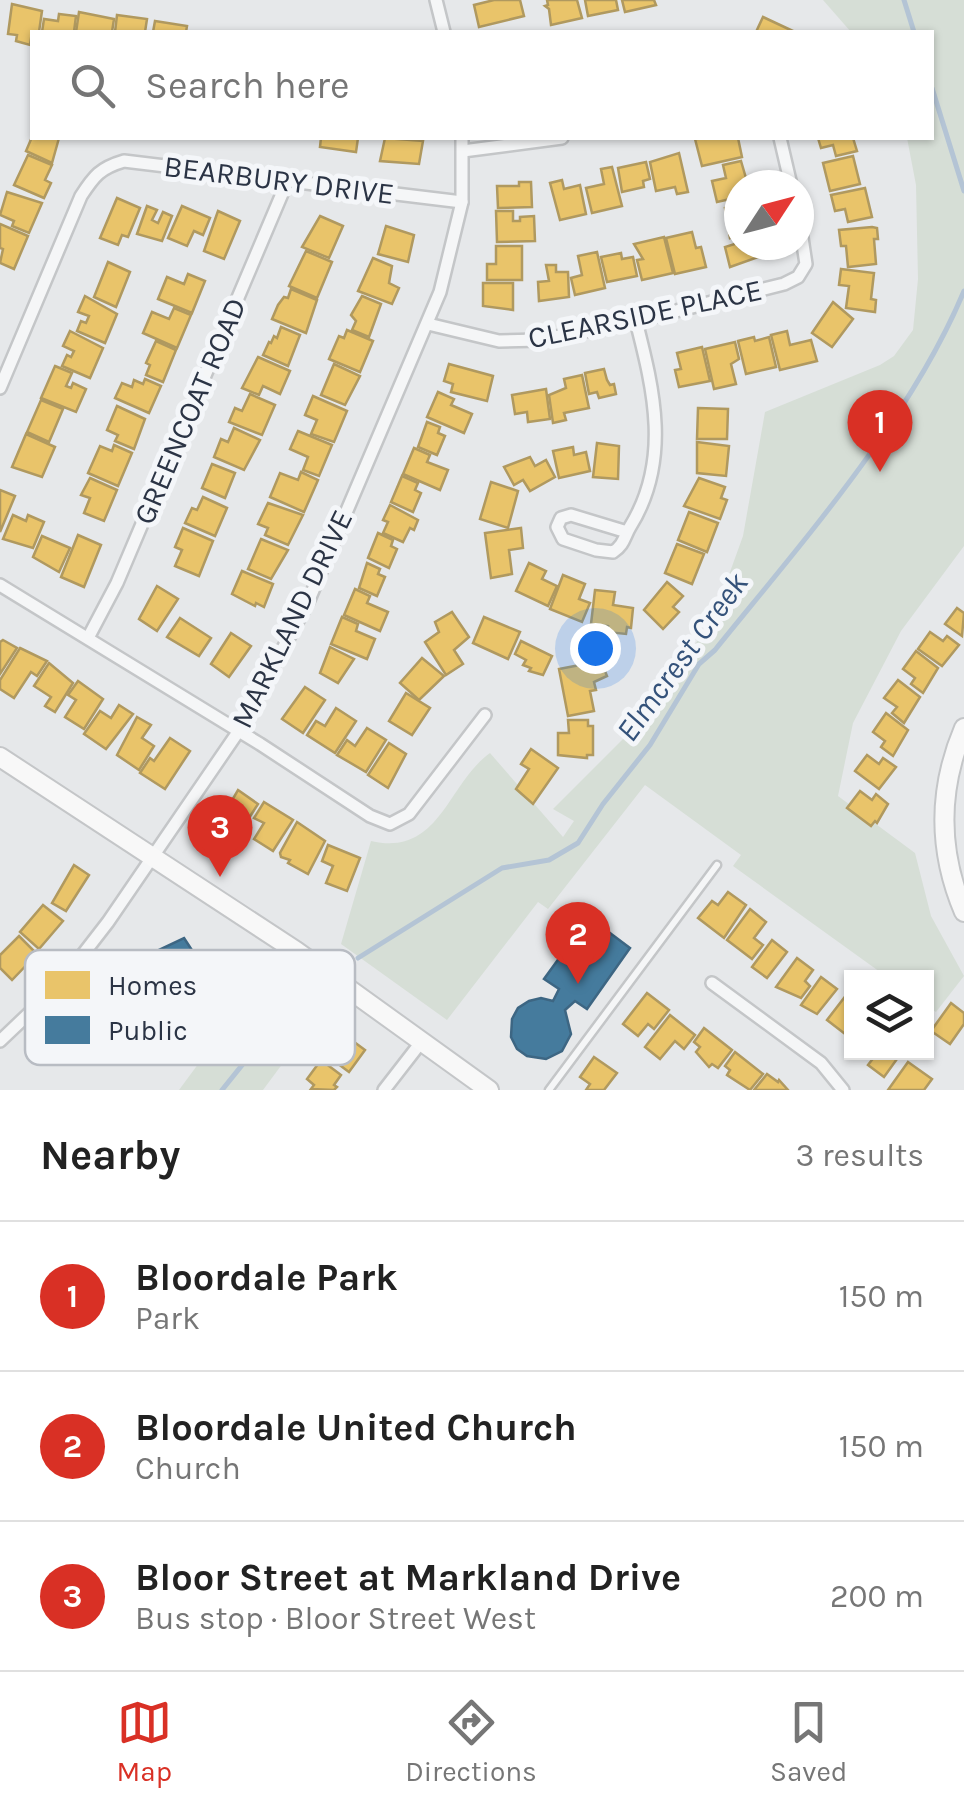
<!DOCTYPE html>
<html lang="en">
<head>
<meta charset="utf-8">
<style>
	:root { --surface:#fff; --page:#f2f2f2; --text:#222; --muted:#767676; --line:#e0e0e0; --accent:#d93025 }
	body { margin:0; font-family:Karla,sans-serif; background:var(--page); color:var(--text) }
	.controls { position:absolute; right:30px; bottom:30px; display:grid; overflow:hidden; border-radius:0px; box-shadow:0 2px 8px #0004 }
	.controls button { width:90px; height:90px; display:grid; place-items:center; padding:0; border:0; border-bottom:2px solid var(--line); background:var(--surface); color:var(--text); font:50px sans-serif }
	.compass { position:absolute; left:724px; top:170px; width:90px; height:90px; border-radius:50%; background:var(--surface); box-shadow:0 2px 8px #0004; rotate:54deg }
	.you { position:absolute; left:595px; top:648px; width:35px; height:35px; margin:-25px; border:8px solid #fff; border-radius:50%; background:#1a73e8; box-shadow:0 0 0 15px #1a73e833 }
	.badge { display:grid; place-items:center; width:65px; height:65px; border-radius:50%; background:var(--accent); color:#fff; font-size:32px; font-weight:700 }
	.pin { position:absolute; translate:-50% -82px; filter:drop-shadow(0 2px 5px #0008) }
	.pin::after { content:''; position:absolute; top:52px; width:35px; height:30px; background:inherit; clip-path:polygon(0 0,100% 0,50% 100%) }
	.list { margin:0; padding:0; list-style:none }
	h2 { display:flex; justify-content:space-between; align-items:center; height:130px; margin:0; padding:0 40px; font-size:42px }
	h2 small { font-size:32px; font-weight:400; color:var(--muted) }
	.list li { display:grid; grid-template-columns:65px 1fr auto; gap:30px; align-items:center; box-sizing:border-box; height:150px; padding:0 40px; border-top:2px solid var(--line) }
	.list b { display:block; font-size:38px; white-space:nowrap }
	.list p { margin:0; font-size:32px; white-space:nowrap; color:var(--muted) }
	.list em { font-size:32px; font-style:normal; color:var(--muted) }
	.icon { flex:none; width:55px; height:55px; fill:none; stroke:currentColor; stroke-width:2; stroke-linecap:round; stroke-linejoin:round }
	.map { position:relative; flex:none; width:964px; height:1090px; overflow:hidden }
	.search { position:absolute; background:var(--surface); box-shadow:0 2px 8px #0004; left:30px; right:30px; top:30px; height:110px; display:flex; align-items:center; gap:25px; box-sizing:border-box; padding:0 35px; border-radius:0px; color:var(--muted); font-size:38px }
	.sheet { height:580px; background:var(--surface) }
	nav { display:flex; justify-content:space-around; align-items:center; box-sizing:border-box; height:140px; border-top:2px solid var(--line); background:var(--surface); font-size:28px; color:var(--muted) }
	nav a { display:grid; justify-items:center; gap:5px }
	nav .on { color:var(--accent) }
	.map>svg:first-child { display:block }
	.green { fill:#d6ded6 }
	.homes { fill:#e9c46a; stroke:#b0995f; stroke-width:2.5 }
	.public { fill:#457b9d; stroke:#3d6683; stroke-width:2.5 }
	.lines { fill:none; stroke-linecap:round; stroke-linejoin:round }
	.stream { stroke:#b4c4d5; stroke-width:5 }
	.lane-casing { stroke:#c4c6c8; stroke-width:11 }
	.street-casing { stroke:#c4c6c8; stroke-width:16 }
	.secondary-casing { stroke:#c4c6c8; stroke-width:22 }
	.lane { stroke:#f5f6f7; stroke-width:6 }
	.street { stroke:#f5f6f7; stroke-width:11 }
	.secondary { stroke:#f8f8f8; stroke-width:18 }
	.labels { text-anchor:middle; dominant-baseline:central; stroke-width:10; stroke-linejoin:round; paint-order:stroke }
	.street-label { font-size:30px; fill:#2b3445; stroke:#f4f6f9 }
	.water-label { font-size:32px; font-style:italic; fill:#34527a; stroke:#f4f6f9 }
	.key { fill:#f4f6f9; stroke:#b8bcc3; stroke-width:2.5 }
	.key-label { font-size:28px; fill:#2b3445 }
</style>
</head>
<body>
<div class="map">
<svg width="964" height="1090" viewBox="0 0 964 1090">
	<rect width="100%" height="100%" fill="#e6e8ea"/>
	<g class="green">
		<path d="M823,0H964V546L901,631L853,723L838,796L915,853L931,916L964,976L936,1012L927,1006L926,978L887,977L733,866L741,855L645,785L548,909L538,902L447,1020L341,944L371,841C440,857 447,784 490,753L563,837L574,821L553,809L640,722L713,619L743,536L765,412L880,365L894,356L913,330L918,279L916,185L907,138H932V32H851Z"/>
		<path d="M269,968L326,1005L263,1090H179Z"/>
	</g>
	<g class="homes">
		<path d="M494,0H520L524,16L479,27L474,5Z"/>
		<path d="M547,0H577L582,18L551,25L549,9L545,6L548,5Z"/>
		<path d="M585,0H616L618,10L588,16Z"/>
		<path d="M622,0H654L656,5L625,12Z"/>
		<path d="M12,4L42,11L39,32H32L30,45L16,41L17,35L8,34Z"/>
		<path d="M79,12L114,19L112,32H76Z"/>
		<path d="M59,14L76,16L74,32H42L44,19L58,21Z"/>
		<path d="M117,15L147,19L145,32H115Z"/>
		<path d="M763,17L795,32H756Z"/>
		<path d="M155,21L187,26L186,32H153Z"/>
		<path d="M32,137L59,138L52,163L26,151Z"/>
		<path d="M321,138H358L356,152L320,147Z"/>
		<path d="M385,138L423,141L419,164L380,161Z"/>
		<path d="M712,138H738L742,157L702,166L695,139Z"/>
		<path d="M818,138H853L857,151L836,156L833,145L821,148Z"/>
		<path d="M679,153L688,192L677,194L675,187L656,191L650,162Z"/>
		<path d="M28,155L52,165L45,180L51,183L44,198L14,185Z"/>
		<path d="M853,156L860,184L830,191L823,163Z"/>
		<path d="M741,161L748,185H739V197L717,202L712,181L726,178L723,165Z"/>
		<path d="M646,162L650,179L643,181L644,187L622,192L618,168Z"/>
		<path d="M612,167L622,206L592,213L586,188L604,184L601,169Z"/>
		<path d="M562,180L564,189L580,185L586,214L560,220L550,183Z"/>
		<path d="M519,182H531L532,207L498,208L497,186H519Z"/>
		<path d="M865,188L872,217L848,222L845,209L835,211L831,195Z"/>
		<path d="M7,192L42,203L29,233L12,226L14,221L0,215Z"/>
		<path d="M117,198L140,208L128,237L122,235L118,245L100,238Z"/>
		<path d="M739,205V235L730,238L725,208Z"/>
		<path d="M147,206L157,210L152,220L158,223L163,212L172,216L162,241L137,234Z"/>
		<path d="M182,206L210,218L203,235L194,231L187,246L168,238Z"/>
		<path d="M218,211L240,221L224,259L204,251Z"/>
		<path d="M496,211H513V221H520V217L534,216L535,241L497,242Z"/>
		<path d="M320,216L343,226L329,258L302,247Z"/>
		<path d="M0,224L28,236L14,269L0,263L3,249L0,248Z"/>
		<path d="M386,226L414,235L408,262L378,254Z"/>
		<path d="M872,227L877,228L878,239H874L876,264L848,267L846,246H841L839,230Z"/>
		<path d="M692,232L696,248L701,247L706,267L675,274L666,238Z"/>
		<path d="M664,237L673,273L642,280L637,260L643,259L634,244Z"/>
		<path d="M737,240L739,245H761L764,255L730,267L725,247L738,243Z"/>
		<path d="M496,246H522V280H487V264H496Z"/>
		<path d="M306,251L332,262L317,298L289,286Z"/>
		<path d="M597,252L605,288L575,295L571,278L582,275L578,256Z"/>
		<path d="M621,253L622,259L633,257L637,276L607,282L601,257Z"/>
		<path d="M373,258L392,266L389,283L399,288L392,304L358,291Z"/>
		<path d="M108,262L130,272L116,307L94,297Z"/>
		<path d="M546,265H556V272H568L569,297L539,301L538,282L549,281Z"/>
		<path d="M841,269L874,273L871,299L876,300L875,312L846,308L849,286L839,285Z"/>
		<path d="M188,274L205,281L192,313L158,299L167,277L184,284Z"/>
		<path d="M483,283H513V310L483,306Z"/>
		<path d="M291,289L317,300L306,333L272,319L278,305L284,297L288,298Z"/>
		<path d="M85,296L117,314L105,343L77,331L81,321L86,323L89,316L78,312Z"/>
		<path d="M362,296L381,304L369,337L352,330L356,321L351,315Z"/>
		<path d="M833,302L853,319L832,347L812,333Z"/>
		<path d="M174,308L191,315L177,348L143,333L152,312L169,319Z"/>
		<path d="M281,327L300,335L288,366L263,355L269,342L271,343L274,336L277,338Z"/>
		<path d="M347,330L373,341L360,372L329,359L339,336L344,338Z"/>
		<path d="M70,331L103,348L90,378L62,366L67,355L71,357L74,351L63,346Z"/>
		<path d="M787,331L790,345L811,340L817,361L780,370L771,335Z"/>
		<path d="M754,337L755,341L769,337L776,367L746,374L738,341Z"/>
		<path d="M156,341L176,350L163,382L146,375L150,365L146,363Z"/>
		<path d="M735,342L739,359L731,364L736,384L714,389L705,349Z"/>
		<path d="M702,347L710,381L679,387L675,370L681,369L677,353Z"/>
		<path d="M258,357L290,371L280,394L263,386L259,395L242,388Z"/>
		<path d="M334,364L360,376L345,405L321,395Z"/>
		<path d="M449,364L493,376L487,401L451,392L453,384L444,381Z"/>
		<path d="M55,366L72,373L66,386L71,388L73,383L86,389L76,412L41,398Z"/>
		<path d="M604,369L607,380L610,385L614,384L616,394L599,398L597,392L589,394L585,373Z"/>
		<path d="M582,375L589,408L564,413L566,420L553,423L549,395L566,388L564,379Z"/>
		<path d="M145,379L161,386L149,413L115,398L122,383L132,387L134,380L143,384Z"/>
		<path d="M546,389L550,419L528,422L527,412L515,414L512,395Z"/>
		<path d="M438,392L454,399L451,405L472,414L464,433L427,417Z"/>
		<path d="M250,394L275,405L262,435L229,422L235,408L242,411Z"/>
		<path d="M313,396L347,411L334,442L311,434L317,420L305,415Z"/>
		<path d="M41,400L63,409L49,442L27,432Z"/>
		<path d="M117,406L145,419L134,449L115,441L118,435L107,430Z"/>
		<path d="M698,408L728,409L727,439H697Z"/>
		<path d="M427,422L440,427L438,433L445,436L437,455L418,447Z"/>
		<path d="M234,428L260,440L244,470L214,457L221,439L228,442Z"/>
		<path d="M298,431L332,445L319,476L303,470L308,457L290,449Z"/>
		<path d="M26,434L55,447L42,477L12,467Z"/>
		<path d="M697,442L729,446L726,476L697,473Z"/>
		<path d="M597,443L619,446L618,479L593,477Z"/>
		<path d="M114,445L132,453L118,486L88,473L100,446L112,451Z"/>
		<path d="M573,447L574,455L586,452L590,471L559,478L553,451Z"/>
		<path d="M414,448L430,455L427,462L448,470L440,490L403,474Z"/>
		<path d="M530,457L535,466L546,460L555,477L530,491L523,480L514,485L504,467Z"/>
		<path d="M212,464L235,473L225,498L202,488Z"/>
		<path d="M301,472L318,480L304,512L270,497L280,473L298,480Z"/>
		<path d="M402,476L418,483L415,490L421,493L413,512L391,502Z"/>
		<path d="M90,478L117,490L104,521L84,513L90,498L81,495Z"/>
		<path d="M699,478L725,487L721,498L727,500L720,519L684,506Z"/>
		<path d="M491,482L518,491L508,528L480,519Z"/>
		<path d="M0,490L15,496L0,532Z"/>
		<path d="M203,497L227,508L215,536L185,523L192,508L197,510Z"/>
		<path d="M268,503L303,515L288,545L265,535L268,528L258,524Z"/>
		<path d="M390,505L418,520L414,530L410,528L403,542L383,533L388,522L383,520Z"/>
		<path d="M689,512L718,523L707,552L678,540Z"/>
		<path d="M13,515L26,521L28,515L44,522L33,548L3,539Z"/>
		<path d="M183,528L213,541L199,576L175,566L182,550L175,547Z"/>
		<path d="M521,528L523,548L509,550L512,574L491,578L485,533Z"/>
		<path d="M378,533L393,540L391,546L397,549L389,568L368,558Z"/>
		<path d="M78,535L101,545L84,587L61,577Z"/>
		<path d="M42,536L70,548L59,572L33,557Z"/>
		<path d="M261,539L288,550L271,579L248,569Z"/>
		<path d="M677,544L704,554L692,584L665,573Z"/>
		<path d="M367,563L380,569L378,574L385,577L377,596L359,588Z"/>
		<path d="M529,563L546,571L542,579L557,586L548,606L516,591Z"/>
		<path d="M242,571L273,584L264,607L256,603L255,606L232,594Z"/>
		<path d="M563,575L585,584L579,599L590,603L582,622L550,609Z"/>
		<path d="M667,582L683,596L673,607L679,612L663,629L644,610Z"/>
		<path d="M157,586L178,599L157,631L139,619Z"/>
		<path d="M355,589L370,596L367,603L388,612L380,631L344,615Z"/>
		<path d="M595,590L615,592L613,605L633,608L631,628L627,627L626,634L607,632L608,626L591,624Z"/>
		<path d="M957,608L964,613L962,636L945,624Z"/>
		<path d="M452,612L469,637L454,650L463,664L446,675L425,642L439,632L435,622Z"/>
		<path d="M342,617L358,624L356,631L375,639L367,659L331,644Z"/>
		<path d="M484,617L520,632L508,659L473,643Z"/>
		<path d="M180,618L211,638L199,656L167,637Z"/>
		<path d="M930,632L943,641L947,636L959,645L942,666L918,649Z"/>
		<path d="M231,633L251,646L229,677L211,664Z"/>
		<path d="M3,640L17,648L0,674V642Z"/>
		<path d="M521,641L552,656L543,675L529,671L531,668L523,665L526,660L515,654Z"/>
		<path d="M330,647L354,659L338,683L320,673Z"/>
		<path d="M20,648L47,661L37,676L31,672L14,698L0,689V680Z"/>
		<path d="M916,651L938,668L923,693L911,684L915,678L903,669Z"/>
		<path d="M422,658L444,676L419,700L400,683Z"/>
		<path d="M601,661L607,676L594,682L596,690L590,691L594,711L568,716L559,669Z"/>
		<path d="M49,663L73,683L55,712L45,706L51,697L34,686Z"/>
		<path d="M898,680L920,697L904,723L892,713L897,707L884,698Z"/>
		<path d="M78,681L103,699L84,729L65,717L76,700L68,695Z"/>
		<path d="M305,687L325,700L303,733L282,719Z"/>
		<path d="M406,693L430,708L412,735L389,721Z"/>
		<path d="M119,705L133,714L106,749L84,734L100,711L111,718Z"/>
		<path d="M336,708L356,721L335,753L307,735L316,721L325,726Z"/>
		<path d="M886,713L908,730L893,756L881,747L885,741L873,732Z"/>
		<path d="M137,717L151,725L142,738L154,746L139,770L117,755Z"/>
		<path d="M568,720H588V726H593V755H587V758L558,755V733H569Z"/>
		<path d="M367,728L386,740L366,772L337,755L347,740L355,746Z"/>
		<path d="M170,738L190,751L165,789L140,773L150,758L154,761Z"/>
		<path d="M389,743L406,754L388,788L368,775Z"/>
		<path d="M531,749L558,768L533,804L516,789L529,769L521,764Z"/>
		<path d="M867,755L879,764L883,758L896,767L879,789L855,771Z"/>
		<path d="M238,790L258,804L233,843L214,831Z"/>
		<path d="M860,791L872,800L876,794L888,804L877,823L875,821L871,826L847,808Z"/>
		<path d="M264,802L293,820L273,851L254,839L264,823L254,818Z"/>
		<path d="M297,822L325,841L308,874L288,863L290,860L281,857L280,853Z"/>
		<path d="M328,845L360,858L347,891L326,883L333,866L322,861Z"/>
		<path d="M74,865L89,875L66,911L52,903Z"/>
		<path d="M728,892L746,905L724,938L698,918L712,901L718,905Z"/>
		<path d="M43,905L63,921L39,949L20,932Z"/>
		<path d="M750,909L766,922L754,938L763,945L752,959L727,940Z"/>
		<path d="M19,936L37,954L12,980L0,968V955Z"/>
		<path d="M772,940L787,952L767,978L752,967Z"/>
		<path d="M797,958L813,970L805,981L810,986L801,998L776,987Z"/>
		<path d="M821,977L837,989L817,1014L801,1005Z"/>
		<path d="M647,993L669,1010L654,1029L648,1024L638,1036L623,1024Z"/>
		<path d="M847,994L852,998V1033L849,1037L827,1020Z"/>
		<path d="M951,1003L964,1013V1024L950,1044L931,1031Z"/>
		<path d="M670,1015L695,1035L684,1049L675,1041L660,1059L645,1047Z"/>
		<path d="M334,1027L365,1050L349,1072L318,1049Z"/>
		<path d="M704,1028L732,1050L718,1068L712,1064L709,1067L696,1052L700,1047L694,1042Z"/>
		<path d="M735,1052L763,1074L750,1090L727,1075L730,1070L725,1066Z"/>
		<path d="M878,1052H902L884,1077L868,1065Z"/>
		<path d="M594,1057L617,1073L604,1090H586L590,1084L580,1077Z"/>
		<path d="M321,1060L341,1075L334,1085L337,1087L334,1090L311,1089L314,1085L307,1079Z"/>
		<path d="M908,1062L932,1079L924,1090H888Z"/>
		<path d="M767,1074L778,1082L779,1080L788,1090H754Z"/>
	</g>
	<g class="public">
		<path d="M589,917L605,928L603,932L608,936L610,933L630,948L587,1009L575,1001L565,1010L571,1034L562,1051L546,1059L527,1056L517,1049L511,1037L512,1019L518,1008L529,1001L541,998L553,1001L559,989L544,979Z"/>
		<path d="M184,938L199,961H215L210,1007L201,1006V1011H192L185,1016L182,1014L178,1021L130,989L138,979L131,963Z"/>
	</g>
	<g class="lines">
		<g class="stream">
			<path d="M904,0L914,32"/>
			<path d="M932,88L964,191"/>
			<path d="M358,958L502,868L549,860L578,843L603,804L650,745L699,664L715,650C803,541 910,420 964,291"/>
			<path d="M222,1090L276,1023L316,994"/>
		</g>
		<g class="lane-casing">
			<path id="lane" d="M549,1090L717,865"/>
		</g>
		<g class="street-casing">
			<g id="street">
				<path d="M436,0L444,32"/>
				<path d="M780,138L791,185"/>
				<path d="M463,151L562,138"/>
				<path d="M428,324L499,341L540,340L636,321L784,284L798,277L806,264L799,218"/>
				<path d="M0,388L81,196C94,176 100,168 124,161L462,202"/>
				<path d="M627,532L571,515L561,518L557,527L563,539L596,550L613,552C624,545 624,537 630,527C671,461 654,391 636,321"/>
				<path d="M0,585L260,744L370,816L390,824L409,814L485,715"/>
				<path d="M88,638L117,583L287,182"/>
				<path d="M712,983L821,1063L843,1090"/>
				<path d="M0,1041L60,984L108,922L238,732L308,602L440,292L462,202V138"/>
				<path d="M384,1090L422,1041"/>
			</g>
		</g>
		<g class="secondary-casing">
			<g id="secondary">
				<path d="M964,728C938,789 938,851 964,912"/>
				<path d="M0,757L296,951L489,1090"/>
			</g>
		</g>
		<use href="#lane" class="lane"/>
		<use href="#street" class="street"/>
		<use href="#secondary" class="secondary"/>
	</g>
	<g class="labels">
		<g class="street-label">
			<text transform="translate(279 180) rotate(7)">BEARBURY DRIVE</text>
			<text transform="translate(645 314) rotate(-12)">CLEARSIDE PLACE</text>
			<text transform="translate(190 411) rotate(-67)">GREENCOAT ROAD</text>
			<text transform="translate(292 619) rotate(-64)">MARKLAND DRIVE</text>
		</g>
		<g class="water-label">
			<text transform="translate(682 657) rotate(-54)">Elmcrest Creek</text>
		</g>
	</g>
	<rect x="25" y="950" width="330" height="115" rx="15" class="key"/>
	<rect x="45" y="971" width="45" height="28" fill="#e9c46a"/>
	<rect x="45" y="1016" width="45" height="28" fill="#457b9d"/>
	<g class="key-label">
		<text x="108" y="995">Homes</text>
		<text x="108" y="1040">Public</text>
	</g>
</svg>
<div class="controls">
<button><svg class="icon" aria-label="layers" viewBox="0 0 24 24"><path d="M12 4l9 5-9 5-9-5zM3 14l9 5 9-5"/></svg></button>
</div>
<svg class="compass" viewBox="-18 -18 36 36"><path d="M0-13l5 13h-10z" fill="#e53935"/><path d="M0 13l5-13h-10z" fill="#767676"/></svg>
<div class="you"></div>
<div class="pin badge" style="left:880px;top:472px">1</div>
<div class="pin badge" style="left:578px;top:984px">2</div>
<div class="pin badge" style="left:220px;top:877px">3</div>
<div class="search"><svg class="icon" aria-label="search" viewBox="0 0 24 24"><circle cx="10" cy="10" r="6"/><path d="M15 15l6 6"/></svg>Search here</div>
</div>
<section class="sheet">
<h2>Nearby<small>3 results</small></h2>
<ul class="list">
<li><span class="badge">1</span><div><b>Bloordale Park</b><p>Park</p></div><em>150 m</em></li>
<li><span class="badge">2</span><div><b>Bloordale United Church</b><p>Church</p></div><em>150 m</em></li>
<li><span class="badge">3</span><div><b>Bloor Street at Markland Drive</b><p>Bus stop · Bloor Street West</p></div><em>200 m</em></li>
</ul>
</section>
<nav>
<a class="on"><svg class="icon" aria-label="map" viewBox="0 0 24 24"><path d="M3 6l6-2 6 2 6-2v14l-6 2-6-2-6 2zM9 4v14M15 6v14"/></svg>Map</a>
<a><svg class="icon" aria-label="directions" viewBox="0 0 24 24"><path d="M12 3l9 9-9 9-9-9zM9 14v-3h6M13 9l2 2-2 2"/></svg>Directions</a>
<a><svg class="icon" aria-label="saved" viewBox="0 0 24 24"><path d="M7 4h10v16l-5-4-5 4z"/></svg>Saved</a>
</nav>
</body>
</html>
